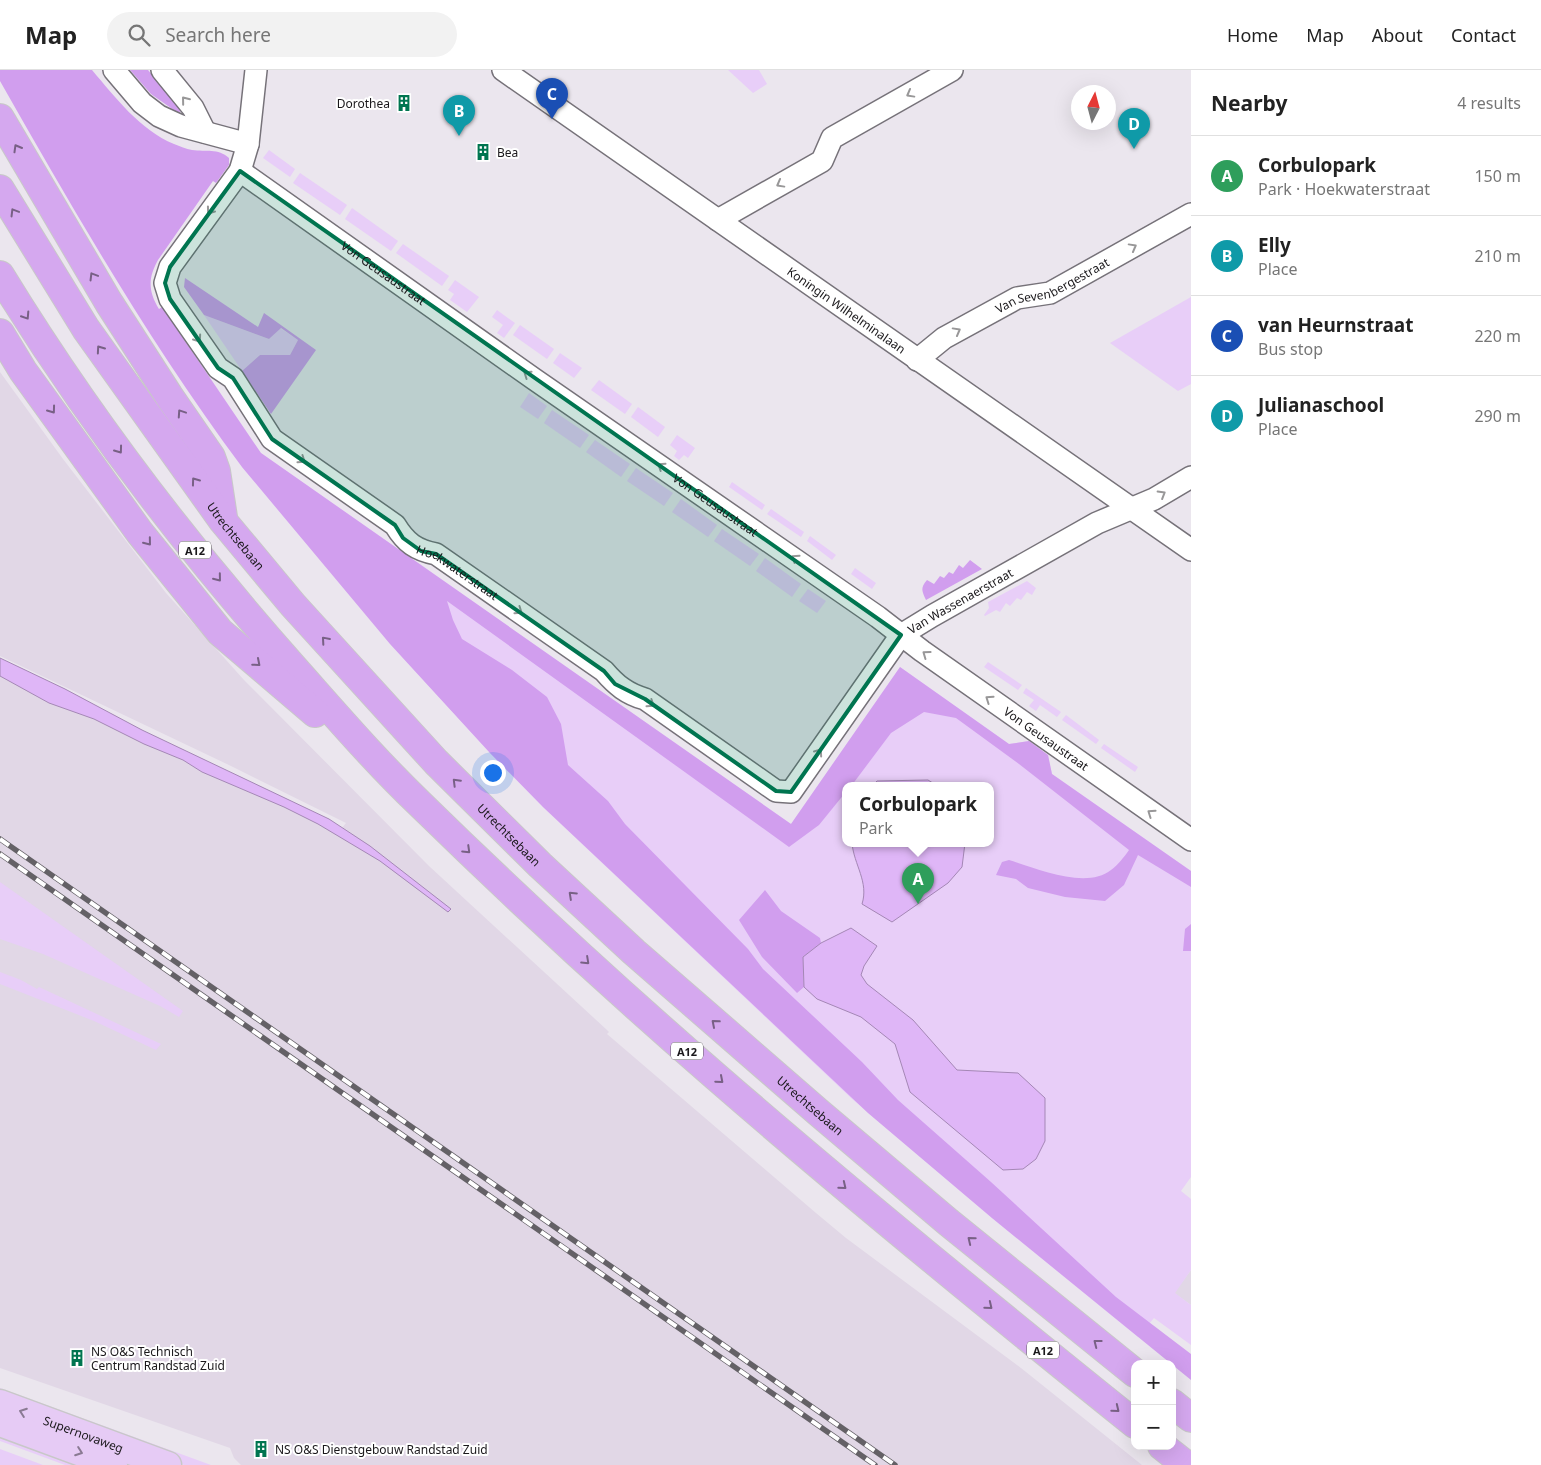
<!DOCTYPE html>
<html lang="en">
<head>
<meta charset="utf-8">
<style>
	:root { --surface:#fff; --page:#f2f2f2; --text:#222; --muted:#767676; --line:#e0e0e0; --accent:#007550 }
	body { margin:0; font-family:"Noto Sans",sans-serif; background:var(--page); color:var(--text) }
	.controls { position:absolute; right:15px; bottom:15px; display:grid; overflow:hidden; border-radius:10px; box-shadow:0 5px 20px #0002 }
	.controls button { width:45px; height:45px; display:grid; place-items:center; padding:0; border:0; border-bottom:1px solid var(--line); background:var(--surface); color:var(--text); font:25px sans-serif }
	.compass { position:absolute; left:1071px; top:15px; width:45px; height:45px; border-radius:50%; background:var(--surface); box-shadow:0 5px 20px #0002; rotate:6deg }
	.you { position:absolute; left:492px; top:702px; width:18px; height:18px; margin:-12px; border:4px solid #fff; border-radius:50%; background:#1a73e8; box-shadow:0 0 0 8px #1a73e833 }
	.badge { display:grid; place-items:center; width:32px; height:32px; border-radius:50%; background:var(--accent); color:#fff; font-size:16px; font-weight:700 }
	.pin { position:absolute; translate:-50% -41px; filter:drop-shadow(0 1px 2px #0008) }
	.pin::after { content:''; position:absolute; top:26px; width:18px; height:15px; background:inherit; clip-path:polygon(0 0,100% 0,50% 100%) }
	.popup { position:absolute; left:842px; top:712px; width:152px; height:65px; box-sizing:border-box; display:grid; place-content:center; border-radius:10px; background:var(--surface); filter:drop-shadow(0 1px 4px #0005); font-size:16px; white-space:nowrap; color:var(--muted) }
	.popup b { font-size:19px; color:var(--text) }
	.popup::after { content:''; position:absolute; left:50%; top:100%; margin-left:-10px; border:10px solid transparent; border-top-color:var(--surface) }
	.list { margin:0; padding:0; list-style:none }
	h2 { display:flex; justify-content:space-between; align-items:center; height:65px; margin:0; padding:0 20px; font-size:21px }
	h2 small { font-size:16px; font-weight:400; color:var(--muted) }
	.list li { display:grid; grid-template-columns:32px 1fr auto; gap:15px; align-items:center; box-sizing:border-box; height:80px; padding:0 20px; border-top:1px solid var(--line) }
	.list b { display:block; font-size:19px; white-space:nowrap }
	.list p { margin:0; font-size:16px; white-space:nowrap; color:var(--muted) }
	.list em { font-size:16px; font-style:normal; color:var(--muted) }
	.icon { flex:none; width:28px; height:28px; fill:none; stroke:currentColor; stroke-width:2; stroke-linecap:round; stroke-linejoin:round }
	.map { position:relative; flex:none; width:1191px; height:1395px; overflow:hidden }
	header { display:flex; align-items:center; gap:30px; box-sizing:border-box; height:70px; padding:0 25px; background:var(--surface); border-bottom:1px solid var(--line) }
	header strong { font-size:24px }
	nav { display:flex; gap:28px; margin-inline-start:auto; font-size:18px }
	.search { width:350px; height:45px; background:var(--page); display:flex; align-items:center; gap:12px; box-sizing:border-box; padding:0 18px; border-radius:28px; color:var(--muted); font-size:19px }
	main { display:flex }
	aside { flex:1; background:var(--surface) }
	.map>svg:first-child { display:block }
	.built { fill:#e1d7e6 }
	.green { fill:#e8cef8; fill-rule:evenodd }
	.forest { fill:#d19eee }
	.water { fill:#dfb6f7; stroke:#a487b5 }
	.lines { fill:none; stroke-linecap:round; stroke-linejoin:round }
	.minor-casing { stroke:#767279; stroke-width:24 }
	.major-casing { stroke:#c8c8c8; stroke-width:29 }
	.highway-casing { stroke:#c8c8c8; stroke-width:30 }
	.minor { stroke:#fff; stroke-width:21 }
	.major { stroke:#e6cbf5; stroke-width:26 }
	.highway { stroke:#d5a8ef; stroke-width:28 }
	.rail-casing { stroke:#646166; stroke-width:5.5 }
	.rail { stroke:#fff; stroke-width:4; stroke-dasharray:11; stroke-linecap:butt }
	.oneway { stroke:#989798 }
	.oneway2 { stroke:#786085 }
	.oneway3 { stroke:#8a7a93 }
	.marked { fill:#007550; fill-opacity:0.2; stroke:#007550; stroke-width:4; stroke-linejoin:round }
	.labels { text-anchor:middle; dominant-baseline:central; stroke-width:4; stroke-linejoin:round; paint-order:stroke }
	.shield { fill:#fff; stroke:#5f5d5f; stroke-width:1 }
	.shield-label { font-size:11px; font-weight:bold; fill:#1a181b }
	.poi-label { font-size:12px; fill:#1a181b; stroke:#fff; text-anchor:start }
	.street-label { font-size:12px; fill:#1a181b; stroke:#fff }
</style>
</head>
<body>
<header>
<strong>Map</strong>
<div class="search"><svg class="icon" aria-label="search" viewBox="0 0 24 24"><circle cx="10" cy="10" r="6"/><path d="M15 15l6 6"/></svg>Search here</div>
<nav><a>Home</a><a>Map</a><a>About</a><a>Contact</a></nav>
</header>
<main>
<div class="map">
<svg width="1191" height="1395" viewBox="0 0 1191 1395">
	<rect width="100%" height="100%" fill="#ebe6ee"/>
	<g class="built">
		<path d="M0,302L63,389L166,523L244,610L429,796L607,960L609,962L607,964L816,1143L846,1168L1021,1298L1142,1395H241L234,1388L230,1378L0,1298V606L49,633L94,649L144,674L183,690L202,702L284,737L318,754L380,791L451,839L370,776L342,758L346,753L231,696L0,586Z"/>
		<path d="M1191,1200V1235L1174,1223Z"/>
	</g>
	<g class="green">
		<path d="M728,0H759L767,14L753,23Z"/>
		<path d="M269,80L295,99L290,107L263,88Z"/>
		<path d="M300,103L347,135L340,145L293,113Z"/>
		<path d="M352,138L398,171L391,181L345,149Z"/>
		<path d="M403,174L449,206L442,216L396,183Z"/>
		<path d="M455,210L479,227L467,242L450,230L454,224L448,220Z"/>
		<path d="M1191,227V314L1178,321L1110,273Z"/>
		<path d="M497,240L515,253L504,268L497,263L503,255L492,247Z"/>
		<path d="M204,245L269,269L280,258L298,270L290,285H260L242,301Z"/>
		<path d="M520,255L554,279L547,289L513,265Z"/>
		<path d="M560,283L582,298L574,308L553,293Z"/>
		<path d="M599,310L632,334L625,344L591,320Z"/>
		<path d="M529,323L547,336L538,349L520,337Z"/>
		<path d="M638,337L665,357L658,367L631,347Z"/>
		<path d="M552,340L589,365L580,378L544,353Z"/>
		<path d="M677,365L695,378L688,388L684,385L679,390L674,386L677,381L670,375Z"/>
		<path d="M595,370L630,394L621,407L586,382Z"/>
		<path d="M261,383L791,754L900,597L1009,674L1029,671L1048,685L1052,704L1191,801V1107L1181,1121L1191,1129V1200L1175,1223L1191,1235V1275L1154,1248L1138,1267L992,1148L851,1028L543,737L490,683L399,583L242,397ZM846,715H990V773H846Z"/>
		<path d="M636,398L673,423L664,436L627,411Z"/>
		<path d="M732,412L765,435L762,440L729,417Z"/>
		<path d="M681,429L717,455L708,467L672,442Z"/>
		<path d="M771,439L804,462L801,467L767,444Z"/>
		<path d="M722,459L759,484L750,496L714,471Z"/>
		<path d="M810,466L836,485L832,490L807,471Z"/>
		<path d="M765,488L801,514L792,527L756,501Z"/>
		<path d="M855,498L876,513L872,519L851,504Z"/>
		<path d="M1027,511L1036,518L1032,525L1027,522L1021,530L1017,528L1010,536L1006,533L1000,542L996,540L985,546L984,545L989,538L988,532Z"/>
		<path d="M808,519L826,531L817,543L799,531Z"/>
		<path d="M988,592L1022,615L1018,620L984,597Z"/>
		<path d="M1026,618L1061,642L1057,647L1040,635L1036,641L1029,636L1034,630L1023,623Z"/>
		<path d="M1066,645L1099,670L1096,674L1062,650Z"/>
		<path d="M1104,674L1138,697L1135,702L1101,678Z"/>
		<path d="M0,812L183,941L179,947L160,936L43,884L0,869Z"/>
		<path d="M0,902L21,910L37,919L39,917L161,974L156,980L94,951L0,914Z"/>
		<path d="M0,1318L211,1395H184L0,1327Z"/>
		<path d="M0,1361L92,1395H65L0,1371Z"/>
		<path d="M0,1379L43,1395H0Z"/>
	</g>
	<g class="forest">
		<path d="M0,0H92C115,27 140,60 174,74C180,76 186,79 192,80C206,82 218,78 229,88V95L216,113L213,111L158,190C148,208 148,221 159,239L162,237L261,383L791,754L900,597L1009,674L1029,671L1048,685L1052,704L1191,801V817L1138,785L1124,815L1105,831L1065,827L1028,818L1016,809L996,805L1002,792L1009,790C1035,798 1086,820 1111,800C1118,795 1124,787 1129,780L1019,694L956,648L924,642L891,663L852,715H846L845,723L819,755L789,777L447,531L453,550L462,569L512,600L547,627L561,654L568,695L608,731L625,754L748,879L763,899L862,992L898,1030L991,1112L1116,1227L1191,1284V1310L992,1148L868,1043L543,737L490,683L390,574L242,397C151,275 75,143 0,11Z"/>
		<path d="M130,0H148L181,41L178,43L151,24Z"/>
		<path d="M185,208L258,257L264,243L316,280L271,344L242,301L260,285H290L298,270L281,258L269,269L204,245L184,217Z"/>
		<path d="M970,490L982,499L926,530C922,521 920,518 927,510L934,514L940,506L944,508L949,502L953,504L959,495L963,498Z"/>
		<path d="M765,820L781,841L820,868L821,873L803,887L804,917L797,923L762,887L739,850Z"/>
		<path d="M1191,854V881H1183L1185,859Z"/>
	</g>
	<g class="water">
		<path d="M0,588L65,619L142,660L329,749L370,776L451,839L448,842L380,791L318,754L284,737L202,702L183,690L144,674L94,649L49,633L0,606Z"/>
		<path d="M928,710L936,715H873L877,711Z"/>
		<path d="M852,773H965L962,797L948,813L892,852L862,834C869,812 854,795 852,773Z"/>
		<path d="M851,858L877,876L864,896L861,905L867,914L913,950L957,1000L1018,1003L1045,1028V1071L1036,1089L1023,1099L1003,1100L910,1022L895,974L861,947L817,929L804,917L803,887L821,873Z"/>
	</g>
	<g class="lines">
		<g class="minor-casing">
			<g id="minor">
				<path d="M114,0L142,33L159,46L181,56L248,74"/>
				<path d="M162,0L193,38L205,62"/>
				<path id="s1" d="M256,0L248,74L240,101L170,197L165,213L170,229L218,298L233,308L272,369L395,455C406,473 416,480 436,484L604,601C616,615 627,624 645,629L776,721L791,722L901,565L932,546L1097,453L1154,429L1191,407"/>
				<path id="s2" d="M503,0L1191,480"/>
				<path id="s3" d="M240,101L534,309L878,547L922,581L1191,770"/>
				<path d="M718,150L822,91L832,68L952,0"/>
				<path id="s4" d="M917,290L944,268L1017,228L1050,223L1191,144"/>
			</g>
		</g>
		<g class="major-casing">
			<g id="major">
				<path id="s5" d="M0,1333L168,1395"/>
				<path d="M0,1353L114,1395"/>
			</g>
		</g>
		<g class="highway-casing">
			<g id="highway">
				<path d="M0,48L109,233L169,326L211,387L216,401L223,447"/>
				<path id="s6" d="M0,119L86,259L223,451L293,535L436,692L540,795L634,882L818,1042L948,1152L1135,1303"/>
				<path d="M0,205C85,344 185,475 293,597C334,643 375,691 420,734C515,827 614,918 714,1005C852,1125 993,1240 1135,1354"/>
				<path d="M0,263L23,301L140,463L220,562L315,643"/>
				<path d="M1172,1333L1191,1348"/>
				<path d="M1162,1376L1186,1395"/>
			</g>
		</g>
		<use href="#minor" class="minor"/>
		<use href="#major" class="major"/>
		<use href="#highway" class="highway"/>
		<g class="rail-casing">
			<g id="rail">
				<path d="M0,769L895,1395"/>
				<path d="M0,784L875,1395"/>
			</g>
		</g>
		<use href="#rail" class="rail"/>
	</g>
	<defs><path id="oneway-chevron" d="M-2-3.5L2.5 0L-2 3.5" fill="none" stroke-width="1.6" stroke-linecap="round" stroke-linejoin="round" transform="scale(1.25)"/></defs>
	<g class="oneway">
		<use href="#oneway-chevron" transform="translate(910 24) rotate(151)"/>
		<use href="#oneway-chevron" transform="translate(185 30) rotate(-129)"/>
		<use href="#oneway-chevron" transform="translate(780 114) rotate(151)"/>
		<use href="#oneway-chevron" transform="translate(210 141) rotate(126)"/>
		<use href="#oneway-chevron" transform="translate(1133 177) rotate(-29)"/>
		<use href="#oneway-chevron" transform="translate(957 261) rotate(-29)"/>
		<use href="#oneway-chevron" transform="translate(198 269) rotate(55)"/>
		<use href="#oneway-chevron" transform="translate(527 304) rotate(-145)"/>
		<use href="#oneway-chevron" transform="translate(302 390) rotate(35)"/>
		<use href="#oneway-chevron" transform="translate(661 396) rotate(-146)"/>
		<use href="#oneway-chevron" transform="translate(1162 424) rotate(-31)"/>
		<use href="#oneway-chevron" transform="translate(795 488) rotate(-145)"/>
		<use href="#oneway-chevron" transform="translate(519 541) rotate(35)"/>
		<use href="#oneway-chevron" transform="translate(926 584) rotate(-144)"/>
		<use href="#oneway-chevron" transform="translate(989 629) rotate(-145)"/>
		<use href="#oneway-chevron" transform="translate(651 634) rotate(34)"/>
		<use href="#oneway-chevron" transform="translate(819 682) rotate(-55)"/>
		<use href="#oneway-chevron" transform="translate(1151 743) rotate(-145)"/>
	</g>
	<g class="oneway2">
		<use href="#oneway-chevron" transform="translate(17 78) rotate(-120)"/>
		<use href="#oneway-chevron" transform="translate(14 142) rotate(-121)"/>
		<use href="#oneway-chevron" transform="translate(93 206) rotate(-121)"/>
		<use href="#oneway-chevron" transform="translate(26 246) rotate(57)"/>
		<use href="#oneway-chevron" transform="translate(100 279) rotate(-125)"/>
		<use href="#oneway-chevron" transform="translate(52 340) rotate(54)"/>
		<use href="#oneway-chevron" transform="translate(181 343) rotate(-124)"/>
		<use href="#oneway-chevron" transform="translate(119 380) rotate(54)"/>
		<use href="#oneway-chevron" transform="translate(195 411) rotate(-126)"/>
		<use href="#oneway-chevron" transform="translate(148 472) rotate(51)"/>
		<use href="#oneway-chevron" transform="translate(218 508) rotate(51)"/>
		<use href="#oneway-chevron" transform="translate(325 570) rotate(-131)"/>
		<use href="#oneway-chevron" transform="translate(257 593) rotate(41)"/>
		<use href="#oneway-chevron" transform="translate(456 712) rotate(-135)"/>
		<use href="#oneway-chevron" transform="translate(467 780) rotate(44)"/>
		<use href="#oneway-chevron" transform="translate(572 825) rotate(-137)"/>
		<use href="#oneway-chevron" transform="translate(586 891) rotate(43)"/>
		<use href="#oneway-chevron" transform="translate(715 953) rotate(-139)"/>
		<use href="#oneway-chevron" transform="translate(720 1010) rotate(41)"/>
		<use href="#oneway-chevron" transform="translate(843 1116) rotate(39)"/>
		<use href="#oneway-chevron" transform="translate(971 1170) rotate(-141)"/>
		<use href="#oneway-chevron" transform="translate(989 1236) rotate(39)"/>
		<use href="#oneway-chevron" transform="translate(1097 1273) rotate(-142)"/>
		<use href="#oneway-chevron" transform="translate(1116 1339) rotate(39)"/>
	</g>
	<g class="oneway3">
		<use href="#oneway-chevron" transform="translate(23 1342) rotate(-160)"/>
		<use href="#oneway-chevron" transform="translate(79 1382) rotate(20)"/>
	</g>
	<path class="marked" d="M240,101L901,565L791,722L776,721L645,629L615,614L604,601L436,484L421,481L403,468L395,455L272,369L233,308L218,298L170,229L165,213L170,197Z"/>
	<defs>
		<g id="building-bare" transform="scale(1.35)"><path d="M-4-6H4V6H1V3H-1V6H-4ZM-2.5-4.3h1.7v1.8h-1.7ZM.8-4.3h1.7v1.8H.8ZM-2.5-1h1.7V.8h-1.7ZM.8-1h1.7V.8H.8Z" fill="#007550" stroke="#fff" stroke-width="2.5" paint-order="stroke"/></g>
	</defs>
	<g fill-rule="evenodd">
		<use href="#building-bare" x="404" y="33"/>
		<use href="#building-bare" x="483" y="82"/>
		<use href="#building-bare" x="77" y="1288"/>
		<use href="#building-bare" x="261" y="1379"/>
	</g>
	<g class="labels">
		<g class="shield">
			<rect x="179" y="471.5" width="32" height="17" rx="4"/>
			<rect x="671" y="972.5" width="32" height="17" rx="4"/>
			<rect x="1027" y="1271.5" width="32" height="17" rx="4"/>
		</g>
		<g class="shield-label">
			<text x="195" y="480">A12</text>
			<text x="687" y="981">A12</text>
			<text x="1043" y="1280">A12</text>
		</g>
		<g class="poi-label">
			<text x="390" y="33" text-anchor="end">Dorothea</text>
			<text x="497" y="82">Bea</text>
			<text x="91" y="1281">NS O&amp;S Technisch<tspan x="91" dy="14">Centrum Randstad Zuid</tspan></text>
			<text x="275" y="1379">NS O&amp;S Dienstgebouw Randstad Zuid</text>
		</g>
		<g class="street-label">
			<text stroke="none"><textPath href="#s3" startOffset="176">Von Geusaustraat</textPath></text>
			<text stroke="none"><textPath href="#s4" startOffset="156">Van Sevenbergestraat</textPath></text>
			<text stroke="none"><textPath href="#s2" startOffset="419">Koningin Wilhelminalaan</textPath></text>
			<text stroke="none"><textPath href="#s3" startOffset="581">Von Geusaustraat</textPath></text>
			<text stroke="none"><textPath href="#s6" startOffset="420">Utrechtsebaan</textPath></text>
			<text stroke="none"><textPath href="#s1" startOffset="659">Hoekwaterstraat</textPath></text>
			<text stroke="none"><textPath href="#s1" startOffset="1322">Van Wassenaerstraat</textPath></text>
			<text stroke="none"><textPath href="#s3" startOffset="986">Von Geusaustraat</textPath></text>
			<text stroke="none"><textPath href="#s6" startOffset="825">Utrechtsebaan</textPath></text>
			<text stroke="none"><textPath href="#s6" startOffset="1230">Utrechtsebaan</textPath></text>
			<text stroke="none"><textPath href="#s5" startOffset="89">Supernovaweg</textPath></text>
		</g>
	</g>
</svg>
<div class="controls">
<button>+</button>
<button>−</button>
</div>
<svg class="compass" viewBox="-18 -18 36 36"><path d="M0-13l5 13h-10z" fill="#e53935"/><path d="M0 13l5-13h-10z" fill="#767676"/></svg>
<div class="you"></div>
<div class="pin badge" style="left:918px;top:834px;background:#2e9e5b">A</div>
<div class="popup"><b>Corbulopark</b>Park</div>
<div class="pin badge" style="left:459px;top:66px;background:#0f9aa8">B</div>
<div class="pin badge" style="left:552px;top:49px;background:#1a4fb4">C</div>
<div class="pin badge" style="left:1134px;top:79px;background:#0f9aa8">D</div>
</div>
<aside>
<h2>Nearby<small>4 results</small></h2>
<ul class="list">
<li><span class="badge" style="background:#2e9e5b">A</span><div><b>Corbulopark</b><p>Park · Hoekwaterstraat</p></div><em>150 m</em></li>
<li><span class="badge" style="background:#0f9aa8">B</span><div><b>Elly</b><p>Place</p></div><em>210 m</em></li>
<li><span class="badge" style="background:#1a4fb4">C</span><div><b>van Heurnstraat</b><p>Bus stop</p></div><em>220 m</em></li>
<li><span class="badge" style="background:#0f9aa8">D</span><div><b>Julianaschool</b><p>Place</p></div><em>290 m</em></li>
</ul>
</aside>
</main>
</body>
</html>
